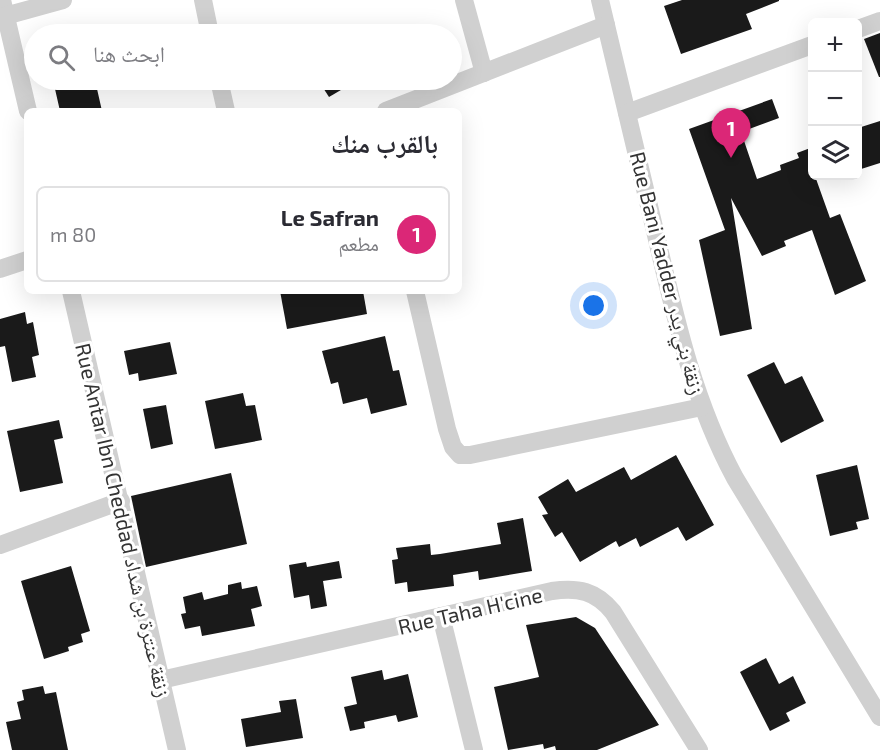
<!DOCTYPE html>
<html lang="ar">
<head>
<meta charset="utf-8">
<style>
	:root { --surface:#fff; --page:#f7f7f7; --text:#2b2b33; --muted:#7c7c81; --line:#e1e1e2; --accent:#db2777 }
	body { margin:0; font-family:"Exo 2","Noto Naskh Arabic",sans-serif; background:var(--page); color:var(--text); direction:rtl }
	.controls { position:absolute; right:18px; top:18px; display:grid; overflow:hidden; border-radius:9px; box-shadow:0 6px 24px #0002 }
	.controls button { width:54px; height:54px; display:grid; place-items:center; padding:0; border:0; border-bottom:2px solid var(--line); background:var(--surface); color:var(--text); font:30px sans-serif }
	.you { position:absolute; left:594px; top:306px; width:21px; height:21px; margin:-15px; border:4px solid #fff; border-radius:50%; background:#1a73e8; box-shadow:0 0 0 9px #1a73e833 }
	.badge { display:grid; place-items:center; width:39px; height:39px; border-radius:50%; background:var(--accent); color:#fff; font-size:20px; font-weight:700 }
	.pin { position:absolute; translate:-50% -50px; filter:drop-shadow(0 2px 3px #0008) }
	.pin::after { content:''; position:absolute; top:32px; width:21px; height:18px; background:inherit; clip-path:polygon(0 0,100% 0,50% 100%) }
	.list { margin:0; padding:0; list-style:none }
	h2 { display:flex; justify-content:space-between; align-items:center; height:78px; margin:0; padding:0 24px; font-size:26px }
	h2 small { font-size:20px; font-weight:400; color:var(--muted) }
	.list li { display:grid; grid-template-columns:39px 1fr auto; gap:18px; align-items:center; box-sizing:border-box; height:96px; margin:0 12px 12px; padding:0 12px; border:2px solid var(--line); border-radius:9px }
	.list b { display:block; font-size:22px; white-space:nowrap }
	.list p { margin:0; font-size:20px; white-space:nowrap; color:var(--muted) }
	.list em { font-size:20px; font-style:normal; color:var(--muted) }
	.icon { flex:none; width:33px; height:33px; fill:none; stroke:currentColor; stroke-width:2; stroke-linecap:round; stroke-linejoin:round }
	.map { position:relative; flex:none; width:880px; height:750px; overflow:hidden; direction:ltr }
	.search { position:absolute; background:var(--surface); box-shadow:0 6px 24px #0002; left:24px; top:24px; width:438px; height:66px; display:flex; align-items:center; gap:15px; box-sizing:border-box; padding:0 21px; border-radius:33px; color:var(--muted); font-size:22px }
	.panel { position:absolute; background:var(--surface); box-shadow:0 6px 24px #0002; left:24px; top:108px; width:438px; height:186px; border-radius:9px; direction:rtl }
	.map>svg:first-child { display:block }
	.building { fill:#1a1a1a }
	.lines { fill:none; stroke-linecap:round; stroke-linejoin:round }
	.street { stroke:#d0d0d0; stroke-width:18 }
	.labels { text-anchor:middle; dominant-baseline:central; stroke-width:6; stroke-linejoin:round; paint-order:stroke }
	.street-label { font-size:21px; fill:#333; stroke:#fff }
</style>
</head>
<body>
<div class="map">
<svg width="880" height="750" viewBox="0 0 880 750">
	<rect width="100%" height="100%" fill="#fff"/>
	<g class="building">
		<path d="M682,0H779V1L746,14L752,29L681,54L664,6Z"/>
		<path d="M880,33V77H879L864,39Z"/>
		<path d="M75,80H95L102,111H60L55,89L76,84Z"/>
		<path d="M318,80H358L329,97Z"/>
		<path d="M772,99L779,118L741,132L757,179L781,170L780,165L799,158L797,153L813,147V176H815L830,218L840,214L866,281L835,295L812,230L784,241L786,246L762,256L731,198L752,329L720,336L699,240L725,230L689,129Z"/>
		<path d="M880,121V163L858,170V128Z"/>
		<path d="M280,291H363L367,314L287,329Z"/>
		<path d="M25,312L27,324L33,322L39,355L32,357L36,377L12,382L5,346L0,347V319Z"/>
		<path d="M385,336L393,371L399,370L407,405L371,414L367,398L343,404L338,382L331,384L322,351Z"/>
		<path d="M170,342L177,374L139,381L138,373L129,375L124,351Z"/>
		<path d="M774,362L785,384L802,376L824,421L781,443L747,375Z"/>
		<path d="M243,393L246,406L255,405L262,440L215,449L205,401Z"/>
		<path d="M166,405L173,444L151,449L143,409Z"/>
		<path d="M59,420L63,438L54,440L63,483L20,492L7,431Z"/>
		<path d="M676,455L714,525L686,541L678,527L640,547L636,538L619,547L616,541L580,562L562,532L555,537L542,515L548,514L538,497L568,479L576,492L624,467L631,480Z"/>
		<path d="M857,465L869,519L856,522L858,529L830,536L816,475Z"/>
		<path d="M231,473L247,544L146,567L131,496Z"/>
		<path d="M523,518L532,571L479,580L478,571L453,575L454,586L408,592L407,582L395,584L392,560L398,559L396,548L430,544L431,555L440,554L501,544L497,523Z"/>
		<path d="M339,561L342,578L323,581L327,606L311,609L309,595L294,598L289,565L306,562L307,567Z"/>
		<path d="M71,566L90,631L81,634L83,642L68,647L69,651L44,659L21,581Z"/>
		<path d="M241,582L242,589L257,586L262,606L251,609L255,626L202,636L200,626L185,629L181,614L186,613L183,597L202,592L204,600L228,594V585Z"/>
		<path d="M576,617L595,628L659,725L597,750H556L555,746L544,749L543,744L508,750L494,687L539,677L526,625Z"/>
		<path d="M766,658L779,684L793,676L806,703L786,713L790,721L770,731L740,672Z"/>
		<path d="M382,670L384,680L408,674L418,717L398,722L396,715L364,722L365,728L350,731L344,707L357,704L351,677Z"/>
		<path d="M43,686L45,694L56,692L68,750H12L6,722L21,719L17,702L24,700L22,690Z"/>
		<path d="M296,699L303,738L246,747L241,719L281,712L279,701Z"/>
	</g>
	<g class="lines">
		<g class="street">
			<path d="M2,0L28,111"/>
			<path d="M203,0L210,34"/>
			<path d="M464,0L484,73"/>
			<path d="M600,0C618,77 637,154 655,231C675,317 693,400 735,478L880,717"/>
			<path d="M5,16L63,0"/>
			<path d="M858,29L880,21"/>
			<path d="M219,80L226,111"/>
			<path d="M386,111L606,25"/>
			<path d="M627,113L812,45"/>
			<path d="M0,269L27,260"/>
			<path d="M71,291L177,750"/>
			<path d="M415,291L447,429L453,447L460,455H470L702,407"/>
			<path d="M0,545L121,501"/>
			<path d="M441,616L474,750"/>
			<path d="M161,680L552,591C578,587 596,591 613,612L699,750"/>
		</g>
	</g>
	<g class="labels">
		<g class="street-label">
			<text transform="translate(668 273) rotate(76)">Rue Bani Yadder زنقة بني يدر</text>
			<text transform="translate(124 520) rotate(77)">Rue Antar Ibn Cheddad زنقة عنترة بن شداد</text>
			<text transform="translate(470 610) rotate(-13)">Rue Taha H'cine</text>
		</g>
	</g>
</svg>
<div class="controls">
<button>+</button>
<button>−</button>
<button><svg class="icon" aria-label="layers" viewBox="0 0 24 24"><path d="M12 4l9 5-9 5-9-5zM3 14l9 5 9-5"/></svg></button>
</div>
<div class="you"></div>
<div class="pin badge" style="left:731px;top:158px">1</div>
<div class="search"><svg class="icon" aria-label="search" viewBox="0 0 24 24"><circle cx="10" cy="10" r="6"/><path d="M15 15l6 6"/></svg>ابحث هنا</div>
<section class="panel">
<h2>بالقرب منك<small></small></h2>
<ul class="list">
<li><span class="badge">1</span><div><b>Le Safran</b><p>مطعم</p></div><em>80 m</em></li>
</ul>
</section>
</div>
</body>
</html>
